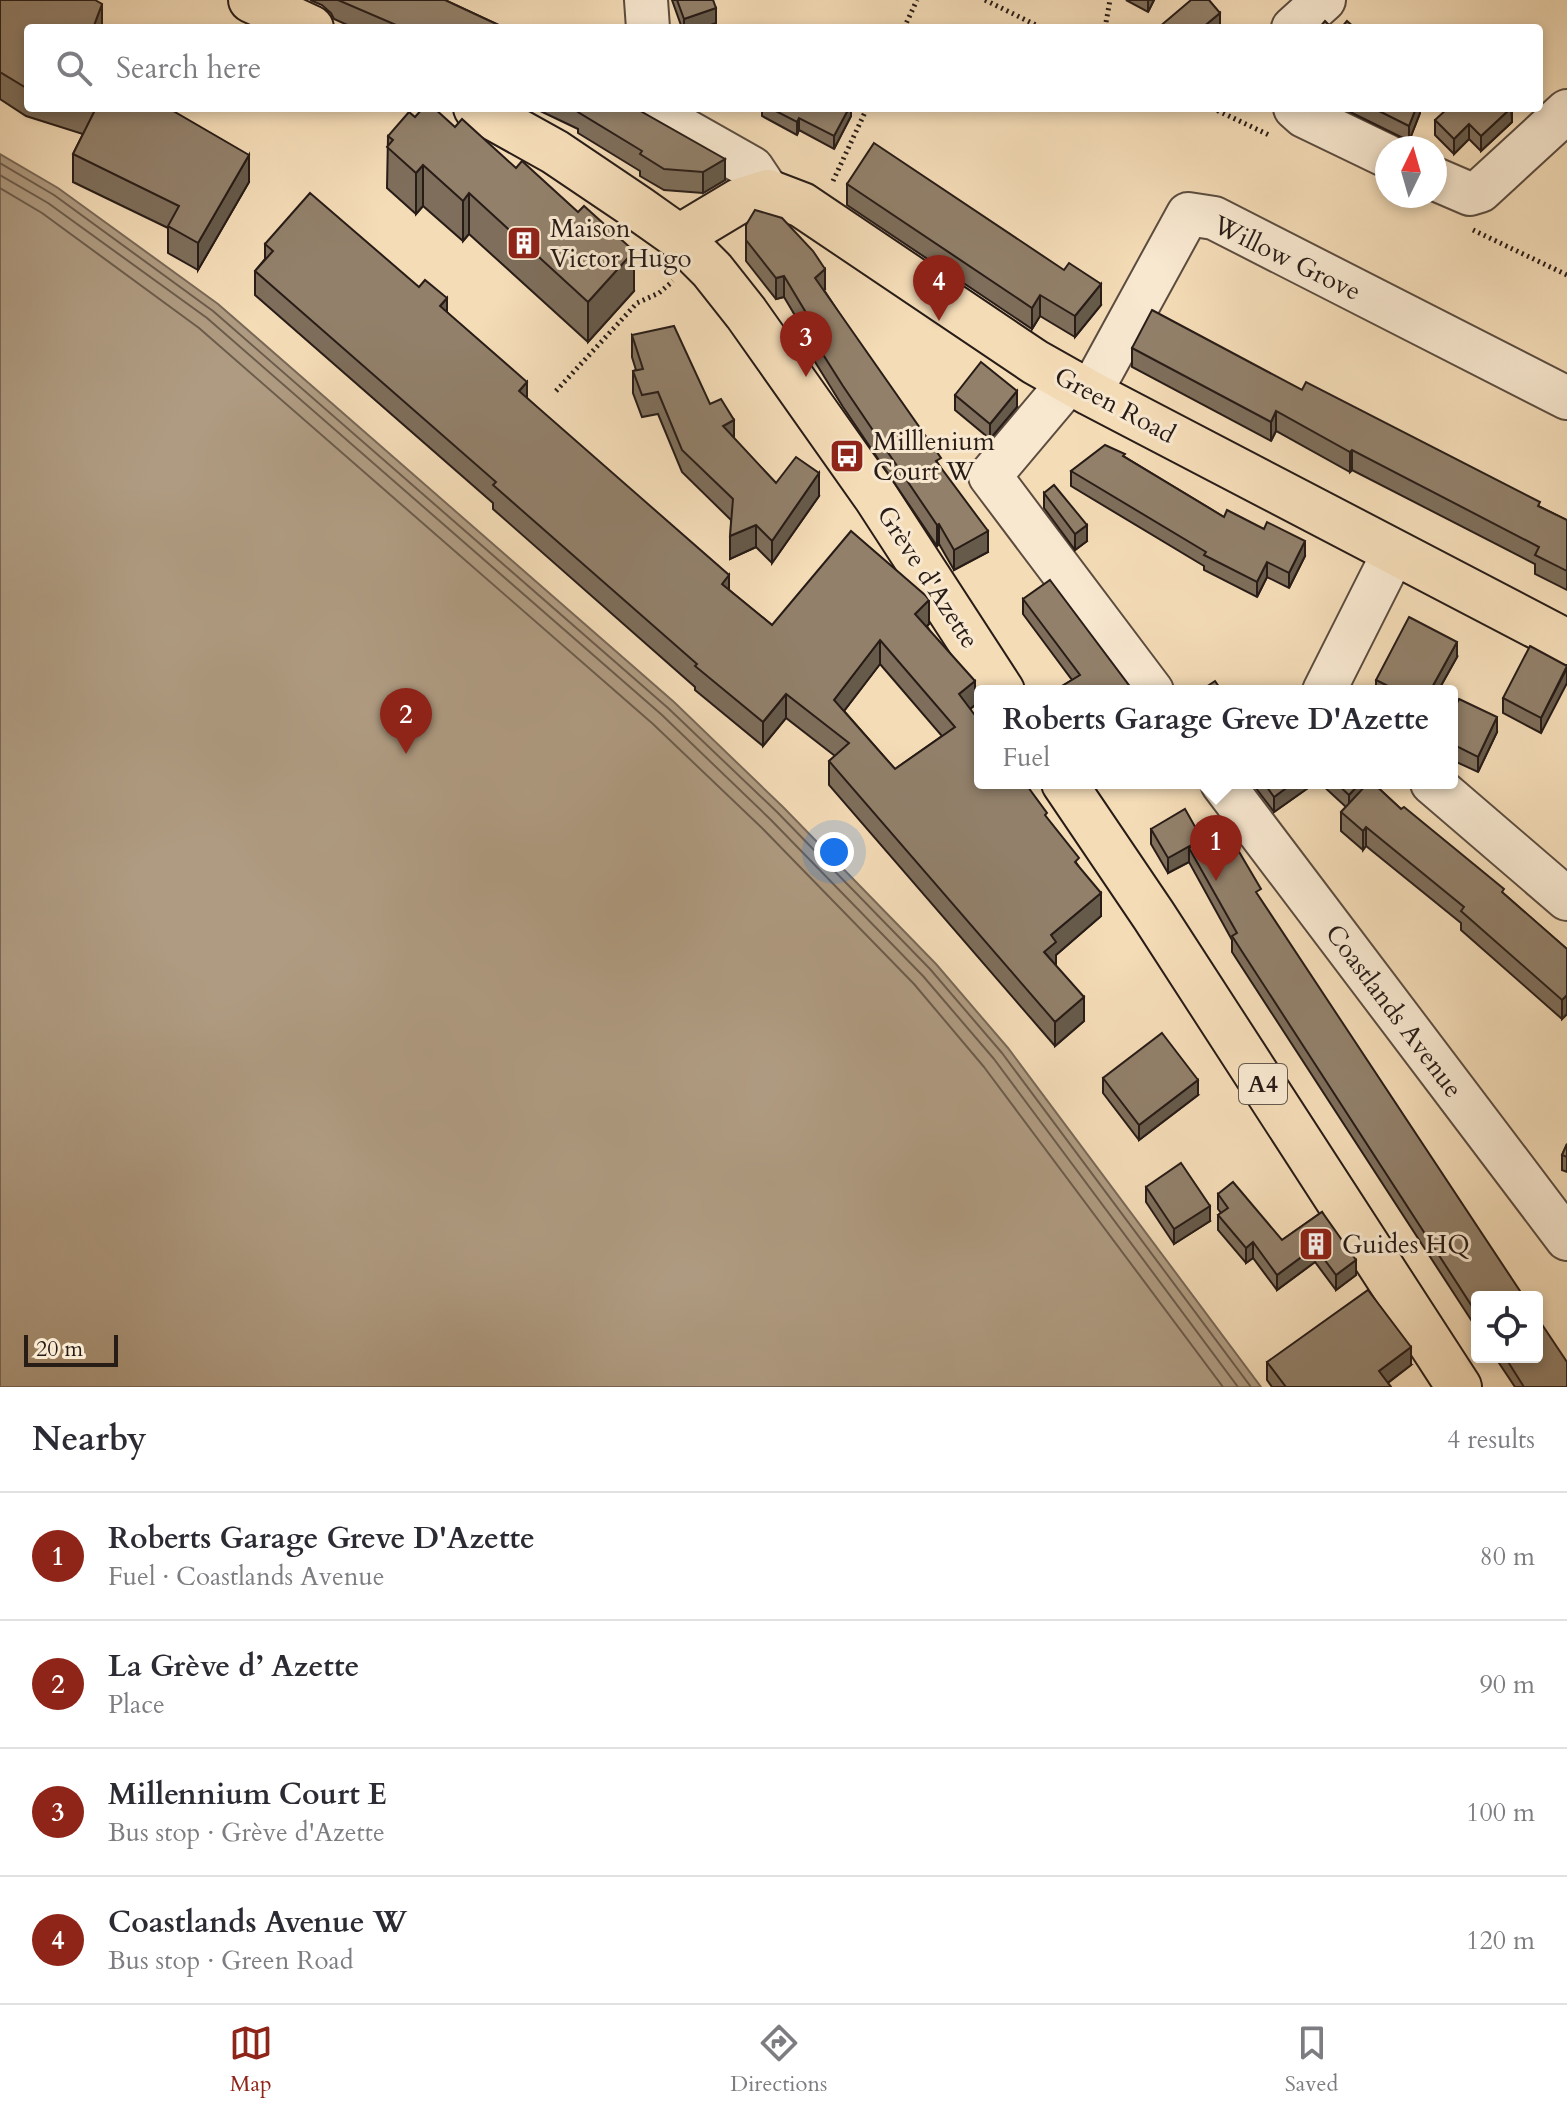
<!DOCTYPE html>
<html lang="en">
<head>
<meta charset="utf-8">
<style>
	:root { --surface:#fff; --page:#f2f2f3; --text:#2b2b33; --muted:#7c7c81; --line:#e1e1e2; --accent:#8f2418 }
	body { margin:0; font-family:Cardo,serif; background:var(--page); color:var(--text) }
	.controls { position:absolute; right:24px; bottom:24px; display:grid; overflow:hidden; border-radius:8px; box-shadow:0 4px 12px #0003 }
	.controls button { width:72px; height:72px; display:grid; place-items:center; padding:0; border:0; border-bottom:2px solid var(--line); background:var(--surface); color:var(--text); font:40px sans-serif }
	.compass { position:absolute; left:1375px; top:136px; width:72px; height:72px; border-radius:50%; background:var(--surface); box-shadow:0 4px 12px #0003; rotate:5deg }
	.scale { position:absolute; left:24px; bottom:20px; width:94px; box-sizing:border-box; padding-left:8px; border:4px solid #281c17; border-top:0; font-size:22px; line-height:28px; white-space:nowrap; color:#281c17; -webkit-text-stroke:6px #f8e8d0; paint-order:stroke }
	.you { position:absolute; left:834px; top:852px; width:28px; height:28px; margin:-20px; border:6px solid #fff; border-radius:50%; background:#1a73e8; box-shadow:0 0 0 12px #1a73e833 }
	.badge { display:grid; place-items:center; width:52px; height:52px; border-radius:50%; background:var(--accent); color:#fff; font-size:26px; font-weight:700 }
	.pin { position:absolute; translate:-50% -66px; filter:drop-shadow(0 2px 4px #0008) }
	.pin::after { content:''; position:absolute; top:42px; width:28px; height:24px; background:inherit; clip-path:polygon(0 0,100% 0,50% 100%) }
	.popup { position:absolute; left:974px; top:685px; width:484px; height:104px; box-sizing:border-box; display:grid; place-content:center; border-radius:8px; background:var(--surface); filter:drop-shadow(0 2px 6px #0005); font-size:26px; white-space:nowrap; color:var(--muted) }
	.popup b { font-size:30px; color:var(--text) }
	.popup::after { content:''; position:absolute; left:50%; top:100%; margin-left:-16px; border:16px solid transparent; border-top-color:var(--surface) }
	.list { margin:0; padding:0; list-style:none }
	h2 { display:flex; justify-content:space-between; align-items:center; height:104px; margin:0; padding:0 32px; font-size:34px }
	h2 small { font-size:26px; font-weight:400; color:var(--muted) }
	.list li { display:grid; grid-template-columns:52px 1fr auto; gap:24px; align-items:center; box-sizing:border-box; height:128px; padding:0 32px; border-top:2px solid var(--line) }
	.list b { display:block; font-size:30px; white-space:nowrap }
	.list p { margin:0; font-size:26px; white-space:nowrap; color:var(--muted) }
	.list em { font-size:26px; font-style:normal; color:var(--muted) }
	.icon { flex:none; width:44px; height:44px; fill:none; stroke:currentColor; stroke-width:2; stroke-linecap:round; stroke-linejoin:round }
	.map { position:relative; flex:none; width:1567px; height:1387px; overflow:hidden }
	.search { position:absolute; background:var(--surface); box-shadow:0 4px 12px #0003; left:24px; right:24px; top:24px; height:88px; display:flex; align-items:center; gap:20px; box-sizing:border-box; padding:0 28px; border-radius:8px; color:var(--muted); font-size:30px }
	.sheet { height:616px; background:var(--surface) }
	nav { display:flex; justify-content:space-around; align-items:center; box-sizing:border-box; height:112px; border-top:2px solid var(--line); background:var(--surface); font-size:22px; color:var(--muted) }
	nav a { display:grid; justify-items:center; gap:4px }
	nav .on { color:var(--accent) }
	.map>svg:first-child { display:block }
	.water { fill:#af9b81; stroke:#796857; stroke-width:2 }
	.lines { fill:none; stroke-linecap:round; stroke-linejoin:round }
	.shore { stroke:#6c5c4c; stroke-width:2 }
	.minor-casing { stroke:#5b4c3f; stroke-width:46 }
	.major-casing { stroke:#281c17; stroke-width:48 }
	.path { stroke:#281c17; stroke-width:5; stroke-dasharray:2 4; stroke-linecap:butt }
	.minor { stroke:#f8e8d0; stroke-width:42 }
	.major { stroke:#f4dcb7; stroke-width:44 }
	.wall { fill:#7e6e5b; stroke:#281c17; stroke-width:2; fill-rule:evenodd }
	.shaded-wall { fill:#665a4a; stroke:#281c17; stroke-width:2 }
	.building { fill:#92806a; stroke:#281c17; stroke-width:2; fill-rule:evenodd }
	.labels { text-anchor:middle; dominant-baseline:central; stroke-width:6; stroke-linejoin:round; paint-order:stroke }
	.shield { fill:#f8e8d0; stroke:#66594e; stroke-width:2 }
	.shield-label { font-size:24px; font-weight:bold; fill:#281c17 }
	.poi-label { font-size:26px; fill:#281c17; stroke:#f8e8d0; text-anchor:start }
	.street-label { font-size:26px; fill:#281c17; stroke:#f8e8d0 }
</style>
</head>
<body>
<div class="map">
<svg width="1567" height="1387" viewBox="0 0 1567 1387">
	<rect width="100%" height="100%" fill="#f4dcb7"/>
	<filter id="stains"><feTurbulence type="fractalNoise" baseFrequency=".0025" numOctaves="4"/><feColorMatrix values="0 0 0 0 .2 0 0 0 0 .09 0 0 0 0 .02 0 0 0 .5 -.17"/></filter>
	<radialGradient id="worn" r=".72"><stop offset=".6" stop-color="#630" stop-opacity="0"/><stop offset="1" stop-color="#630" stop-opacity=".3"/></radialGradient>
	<path class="water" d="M0,154L58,188L218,304L674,702L783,807L936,964L1008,1048L1261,1387H0Z"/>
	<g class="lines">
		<g class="shore">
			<path d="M0,163L54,195L213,311L668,708L777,812L930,969L1002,1053L1251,1387"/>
			<path d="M0,175L48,203L207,318L662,715L770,819L923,976L994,1059L1238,1387"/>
			<path d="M0,188L42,213L199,328L653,724L762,828L914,984L984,1067L1223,1387"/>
		</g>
		<g class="minor-casing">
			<g id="minor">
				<path d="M646,0L648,28"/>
				<path d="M1293,28L1324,0"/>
				<path d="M646,108L752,168L768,192"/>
				<path d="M1295,108L1304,116L1387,156"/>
				<path d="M1435,179L1470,194L1480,191L1567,111"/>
				<path d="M1070,381L990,476L1152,691"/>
				<path d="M1090,393L1188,214L1214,218L1567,398"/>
				<path d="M1324,691L1394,552"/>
				<path d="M1222,783L1567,1239"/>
				<path d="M1432,783L1567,899"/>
			</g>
		</g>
		<g class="major-casing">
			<g id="major">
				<path d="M251,0L311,28"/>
				<path d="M476,108L555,152L638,208L679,237L712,270L746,313L876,497L1002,691"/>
				<path d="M679,237L739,201L768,192L802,205L1035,362L1090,393L1567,642"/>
				<path d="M1064,783L1154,916L1459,1387"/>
			</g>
		</g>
		<g class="path">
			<path d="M985,0L1042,28"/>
			<path d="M904,28L917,0"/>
			<path d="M1105,28L1110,0"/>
			<path d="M1212,108L1269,135"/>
			<path d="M833,181L867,108"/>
			<path d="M1473,230L1567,275"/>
			<path d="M556,391L637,303L659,293L673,281"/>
		</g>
		<use href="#minor" class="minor"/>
		<use href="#major" class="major"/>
	</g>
	<g class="wall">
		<path d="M0,0L102,28H28V108H168L249,182L198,270L168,253V228L73,182V154L83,134L26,116L0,99Z"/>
		<path d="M310,0H445L505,28H354L334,19L331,13L322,5Z"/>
		<path d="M672,0H713L716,23L703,28H682Z"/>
		<path d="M1126,0H1154L1148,12Z"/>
		<path d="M534,108H635L725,180L703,193L664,190L640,176V171L578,133V129Z"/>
		<path d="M762,108H851V116L834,149L799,130L797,135L762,116Z"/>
		<path d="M1342,108H1420V113L1409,141Z"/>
		<path d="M1512,108V122L1481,151L1469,139L1454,154L1435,135V120Z"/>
		<path d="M388,136L634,291L588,342L469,234L463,241L423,206L416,214L387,188Z"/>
		<path d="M847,184L1101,305L1075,337L1040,316L1032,329L847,205Z"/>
		<path d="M746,225L825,289L824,290L941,468L988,552L954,570L939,544L937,546L843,407L812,357V344L784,297L776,299L746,261Z"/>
		<path d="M265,244L447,312L527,398L729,590L772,625L929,624L927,626L975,705L970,709L1047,819L1079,867L1101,916L1056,955V966L1084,1021L1055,1046L829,785V761L835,756L786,718L763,746L695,690V687L493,509V503L255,295V271L265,259ZM880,664L942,736L895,769L844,711Z"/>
		<path d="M632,335L710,404L734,439L776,483L819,496L772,563L756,547L730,559L731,520L682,472L658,414L642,417L633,393V371L636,370L632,357Z"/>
		<path d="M1132,348L1302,390L1567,520V590L1535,574V564L1352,470L1350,472L1276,431L1271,441L1132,367Z"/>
		<path d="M955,395L1017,407L990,439L955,410Z"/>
		<path d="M1125,457L1224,517L1305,556L1289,588L1267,577L1257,597L1204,570V566L1071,486V471Z"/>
		<path d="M1044,493L1087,541L1075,550L1044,508Z"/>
		<path d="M1023,599L1131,691H1062V686L1072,680L1023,614Z"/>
		<path d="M1457,657L1438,691H1376V680Z"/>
		<path d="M1567,666L1541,733L1503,713V698Z"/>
		<path d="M1452,713L1497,732L1478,772L1452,760Z"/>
		<path d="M1252,783H1315L1274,812Z"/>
		<path d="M1320,783H1373L1401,809L1504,894L1567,949V1014L1562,1019L1461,930V923L1366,846L1363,850L1341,831V812L1346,807Z"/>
		<path d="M1151,829L1202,841L1261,900L1477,1297V1329L1232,952V940L1189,862L1168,873L1151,844Z"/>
		<path d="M1103,1078L1198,1095L1139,1140L1103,1093Z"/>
		<path d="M1567,1144V1172L1562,1170V1155Z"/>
		<path d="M1146,1187L1210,1221L1174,1244L1146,1202Z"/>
		<path d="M1218,1194L1282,1240L1322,1212L1356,1275L1336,1290L1315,1262L1277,1290L1253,1258L1246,1263L1218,1230V1215L1221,1213L1218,1209Z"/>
		<path d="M1495,1357H1537L1567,1387H1515Z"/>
		<path d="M1267,1362L1411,1365L1388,1383L1391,1387H1272L1267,1380Z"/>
	</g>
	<g class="shaded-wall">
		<path d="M1148,0H1154L1148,12Z"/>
		<path d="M102,4V28H93Z"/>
		<path d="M716,8V23L703,28H684V19Z"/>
		<path d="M1220,13V28H1202Z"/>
		<path d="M849,108H851V116L834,149V136Z"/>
		<path d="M1416,108H1420V113L1409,141V126Z"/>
		<path d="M1511,108L1512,122L1481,151V136Z"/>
		<path d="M799,118V130L797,135V122Z"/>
		<path d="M1469,124V139L1454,154V139Z"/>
		<path d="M249,155V182L198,270V243Z"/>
		<path d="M725,159V180L703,193V172Z"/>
		<path d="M423,165V206L416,214V173Z"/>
		<path d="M469,193V234L463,241V201Z"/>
		<path d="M634,251V291L588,342V302Z"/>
		<path d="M825,269V289L815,299V278Z"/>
		<path d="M784,276V297L776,299V278Z"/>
		<path d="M1101,284V305L1075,337V316Z"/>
		<path d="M1040,295V316L1032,329V308Z"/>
		<path d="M447,298V322L440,306Z"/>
		<path d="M527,382V406L519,391Z"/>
		<path d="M1017,391V407L990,439V424Z"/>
		<path d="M1276,411V431L1271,441V422Z"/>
		<path d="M734,420V442L723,426Z"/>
		<path d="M1352,450V470L1350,472V452Z"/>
		<path d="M819,473V496L772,563V541Z"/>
		<path d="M939,524V544L937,546V525Z"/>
		<path d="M756,525V547L730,559V536Z"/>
		<path d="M1087,525V541L1075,550V534Z"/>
		<path d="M988,531V552L954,570V550Z"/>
		<path d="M1305,541V556L1289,588V573Z"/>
		<path d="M1267,562V577L1257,597V582Z"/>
		<path d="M729,575V599L722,584Z"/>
		<path d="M929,600V624L915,637V614Z"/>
		<path d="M880,640V664L834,724V700Z"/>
		<path d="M1457,642V657L1438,691H1430Z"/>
		<path d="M1567,668V683L1541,733V718Z"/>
		<path d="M975,681V705L959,718V694Z"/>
		<path d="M786,694V718L763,746V722Z"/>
		<path d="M1497,717V732L1478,772V757Z"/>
		<path d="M1293,783H1315L1274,812V797Z"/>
		<path d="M1360,783H1371L1349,810V795Z"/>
		<path d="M1366,827V846L1363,850V831Z"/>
		<path d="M1202,839V854L1189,848V862L1168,873V858Z"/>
		<path d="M1101,893V916L1056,955V966L1044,952L1051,935Z"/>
		<path d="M1567,995V1014L1562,1019V1000Z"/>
		<path d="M1084,997V1021L1055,1046V1022Z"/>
		<path d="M1198,1080V1095L1139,1140V1125Z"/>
		<path d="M1210,1206V1221L1174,1244V1229Z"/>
		<path d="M1253,1242V1258L1246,1263V1248Z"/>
		<path d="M1315,1247V1262L1277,1290V1275Z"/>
		<path d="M1356,1260V1275L1336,1290V1275Z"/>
		<path d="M1411,1347V1365L1382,1387L1379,1371Z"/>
	</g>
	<g class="building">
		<path d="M0,0H95L102,4L93,28H28V89L0,72Z"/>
		<path d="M338,0H445L505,28H403Z"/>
		<path d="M677,0H713L716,8L684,19Z"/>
		<path d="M1191,0H1209L1220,13L1202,28H1158Z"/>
		<path d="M1325,21L1332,28H1319Z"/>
		<path d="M1347,21L1355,28H1341Z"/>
		<path d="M89,108H168L249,155L198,243L168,226L179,206L73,154L95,110Z"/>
		<path d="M423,108H434L455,127L462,119L516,168L522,161L578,212L584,206L634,251L588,302L469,193L463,201L423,165L416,173L387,147L393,140L388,136L409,112L415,117Z"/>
		<path d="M579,108H635L725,159L703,172L664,169L640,154L642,151L578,112L580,108Z"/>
		<path d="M770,108H849L834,136L799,118L797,122Z"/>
		<path d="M1373,108H1416L1409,126Z"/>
		<path d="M1448,108H1511L1481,136L1469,124L1454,139L1435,120Z"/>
		<path d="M874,143L1064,270L1069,263L1101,284L1075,316L1040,295L1032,308L847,184Z"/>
		<path d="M310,193L419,287L425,280L447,298L440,306L527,382L519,391L729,575L722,584L772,625L851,531L925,595L929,600L915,614L975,681L959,694L980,722V783H1025L1047,813L1045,815L1079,858L1075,862L1101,893L1051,935L1056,942L1044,952L1084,997L1055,1022L829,761L849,743L786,694L763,722L695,666L697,664L493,485L496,482L255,271L273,251L265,244ZM880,640L955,727L895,769L834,700Z"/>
		<path d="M755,210L782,218L813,251L825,269L815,278L941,458L936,461L988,531L954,550L939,524L937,525L843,386L812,337L817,331L784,276L776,278L746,240V225Z"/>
		<path d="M1152,310L1302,390L1306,382L1540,502L1538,506L1567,520V571L1535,555L1539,547L1352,450L1350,452L1276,411L1271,422L1132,348Z"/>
		<path d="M674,326L710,404L721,399L734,420L723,426L776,483L796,457L819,473L772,541L756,525L730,536L733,499L682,450L658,392L642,395L633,371L643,369L632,335Z"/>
		<path d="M981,362L1017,391L990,424L955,395Z"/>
		<path d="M1105,445L1125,454L1123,456L1224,517L1227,510L1264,529L1267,522L1305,541L1289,573L1267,562L1257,582L1204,555L1206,552L1071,471Z"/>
		<path d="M1054,485L1087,525L1075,534L1044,493Z"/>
		<path d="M1050,580L1131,688L1125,691H1065L1062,686L1080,675L1023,599Z"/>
		<path d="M1409,617L1457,642L1430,691H1398L1376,680Z"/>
		<path d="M1530,646L1567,666L1541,718L1503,698Z"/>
		<path d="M1215,681L1222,691H1200Z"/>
		<path d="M1459,699L1497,717L1478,757L1452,744V713Z"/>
		<path d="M1264,783H1293L1274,797Z"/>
		<path d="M1336,783H1360L1349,795Z"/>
		<path d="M1368,783H1373L1401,809L1404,807L1504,889L1502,892L1567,949V995L1562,1000L1461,911L1464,907L1366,827L1363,831L1341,812Z"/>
		<path d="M1185,809L1202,839L1168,858L1151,829Z"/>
		<path d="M1225,828L1261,889L1256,892L1524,1297H1477V1314L1232,936L1237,933L1189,848Z"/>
		<path d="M1162,1033L1198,1080L1139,1125L1103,1078Z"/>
		<path d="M1567,1144V1157L1562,1155Z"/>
		<path d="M1181,1163L1210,1206L1174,1229L1146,1187Z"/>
		<path d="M1233,1182L1282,1240L1322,1212L1356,1260L1336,1275L1315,1247L1277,1275L1253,1242L1246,1248L1218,1215L1228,1208L1218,1194Z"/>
		<path d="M1368,1290L1411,1347L1379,1371L1391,1387H1286L1267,1362Z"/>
		<path d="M1537,1317L1567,1362V1387H1524L1505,1357H1537Z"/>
	</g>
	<defs>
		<g id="building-square" transform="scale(1.8)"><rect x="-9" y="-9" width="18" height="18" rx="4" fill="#8f2418" stroke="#f8e8d0"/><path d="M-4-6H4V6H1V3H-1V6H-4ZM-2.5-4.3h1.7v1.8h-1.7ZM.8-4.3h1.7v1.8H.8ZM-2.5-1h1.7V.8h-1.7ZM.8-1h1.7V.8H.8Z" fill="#fff"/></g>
		<g id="bus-square" transform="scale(1.8)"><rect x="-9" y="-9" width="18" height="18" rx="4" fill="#8f2418" stroke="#f8e8d0"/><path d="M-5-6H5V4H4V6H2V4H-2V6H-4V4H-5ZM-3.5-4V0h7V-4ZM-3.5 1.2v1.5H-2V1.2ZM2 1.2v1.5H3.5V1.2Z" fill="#fff"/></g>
	</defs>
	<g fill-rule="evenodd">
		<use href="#building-square" x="524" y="243"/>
		<use href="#bus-square" x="847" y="456"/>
		<use href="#building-square" x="1316" y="1244"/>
	</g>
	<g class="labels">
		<rect class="shield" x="1239" y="1064" width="48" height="40" rx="6"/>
		<g class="shield-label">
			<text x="1263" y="1084">A4</text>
		</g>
		<g class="poi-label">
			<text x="550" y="228">Maison<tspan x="550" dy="30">Victor Hugo</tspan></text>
			<text x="873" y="441">Milllenium<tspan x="873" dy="30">Court W</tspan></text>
			<text x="1342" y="1244">Guides HQ</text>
		</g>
		<g class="street-label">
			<text transform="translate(1287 258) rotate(26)">Willow Grove</text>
			<text transform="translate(1115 405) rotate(28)">Green Road</text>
			<text transform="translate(928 577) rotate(57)">Grève d'Azette</text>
			<text transform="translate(1394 1011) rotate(53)">Coastlands Avenue</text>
		</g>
	</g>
	<rect width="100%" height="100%" filter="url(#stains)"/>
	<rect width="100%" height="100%" fill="url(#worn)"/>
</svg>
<div class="controls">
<button><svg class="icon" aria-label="locate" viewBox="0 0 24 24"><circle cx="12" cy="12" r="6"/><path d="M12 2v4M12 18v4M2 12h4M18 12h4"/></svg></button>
</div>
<svg class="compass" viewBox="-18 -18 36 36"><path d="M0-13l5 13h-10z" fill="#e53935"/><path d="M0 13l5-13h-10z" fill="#7c7c81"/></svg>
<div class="scale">20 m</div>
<div class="you"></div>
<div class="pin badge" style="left:1216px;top:881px">1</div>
<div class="popup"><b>Roberts Garage Greve D'Azette</b>Fuel</div>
<div class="pin badge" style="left:406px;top:754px">2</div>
<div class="pin badge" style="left:806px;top:377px">3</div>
<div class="pin badge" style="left:939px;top:321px">4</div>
<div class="search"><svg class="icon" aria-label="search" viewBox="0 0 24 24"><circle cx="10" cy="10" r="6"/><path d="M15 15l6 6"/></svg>Search here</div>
</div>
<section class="sheet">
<h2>Nearby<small>4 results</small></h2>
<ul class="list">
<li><span class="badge">1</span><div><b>Roberts Garage Greve D'Azette</b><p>Fuel · Coastlands Avenue</p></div><em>80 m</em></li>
<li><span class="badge">2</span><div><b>La Grève d’ Azette</b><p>Place</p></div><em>90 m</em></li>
<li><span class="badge">3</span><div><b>Millennium Court E</b><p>Bus stop · Grève d'Azette</p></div><em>100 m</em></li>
<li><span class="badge">4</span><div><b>Coastlands Avenue W</b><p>Bus stop · Green Road</p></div><em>120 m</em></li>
</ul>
</section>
<nav>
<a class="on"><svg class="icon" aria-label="map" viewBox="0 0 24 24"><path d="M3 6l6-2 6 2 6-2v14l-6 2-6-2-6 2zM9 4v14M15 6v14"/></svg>Map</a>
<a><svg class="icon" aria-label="directions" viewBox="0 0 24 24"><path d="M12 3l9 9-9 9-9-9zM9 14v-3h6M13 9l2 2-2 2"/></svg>Directions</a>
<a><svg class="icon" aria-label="saved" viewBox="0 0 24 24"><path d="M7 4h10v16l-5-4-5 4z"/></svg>Saved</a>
</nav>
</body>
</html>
